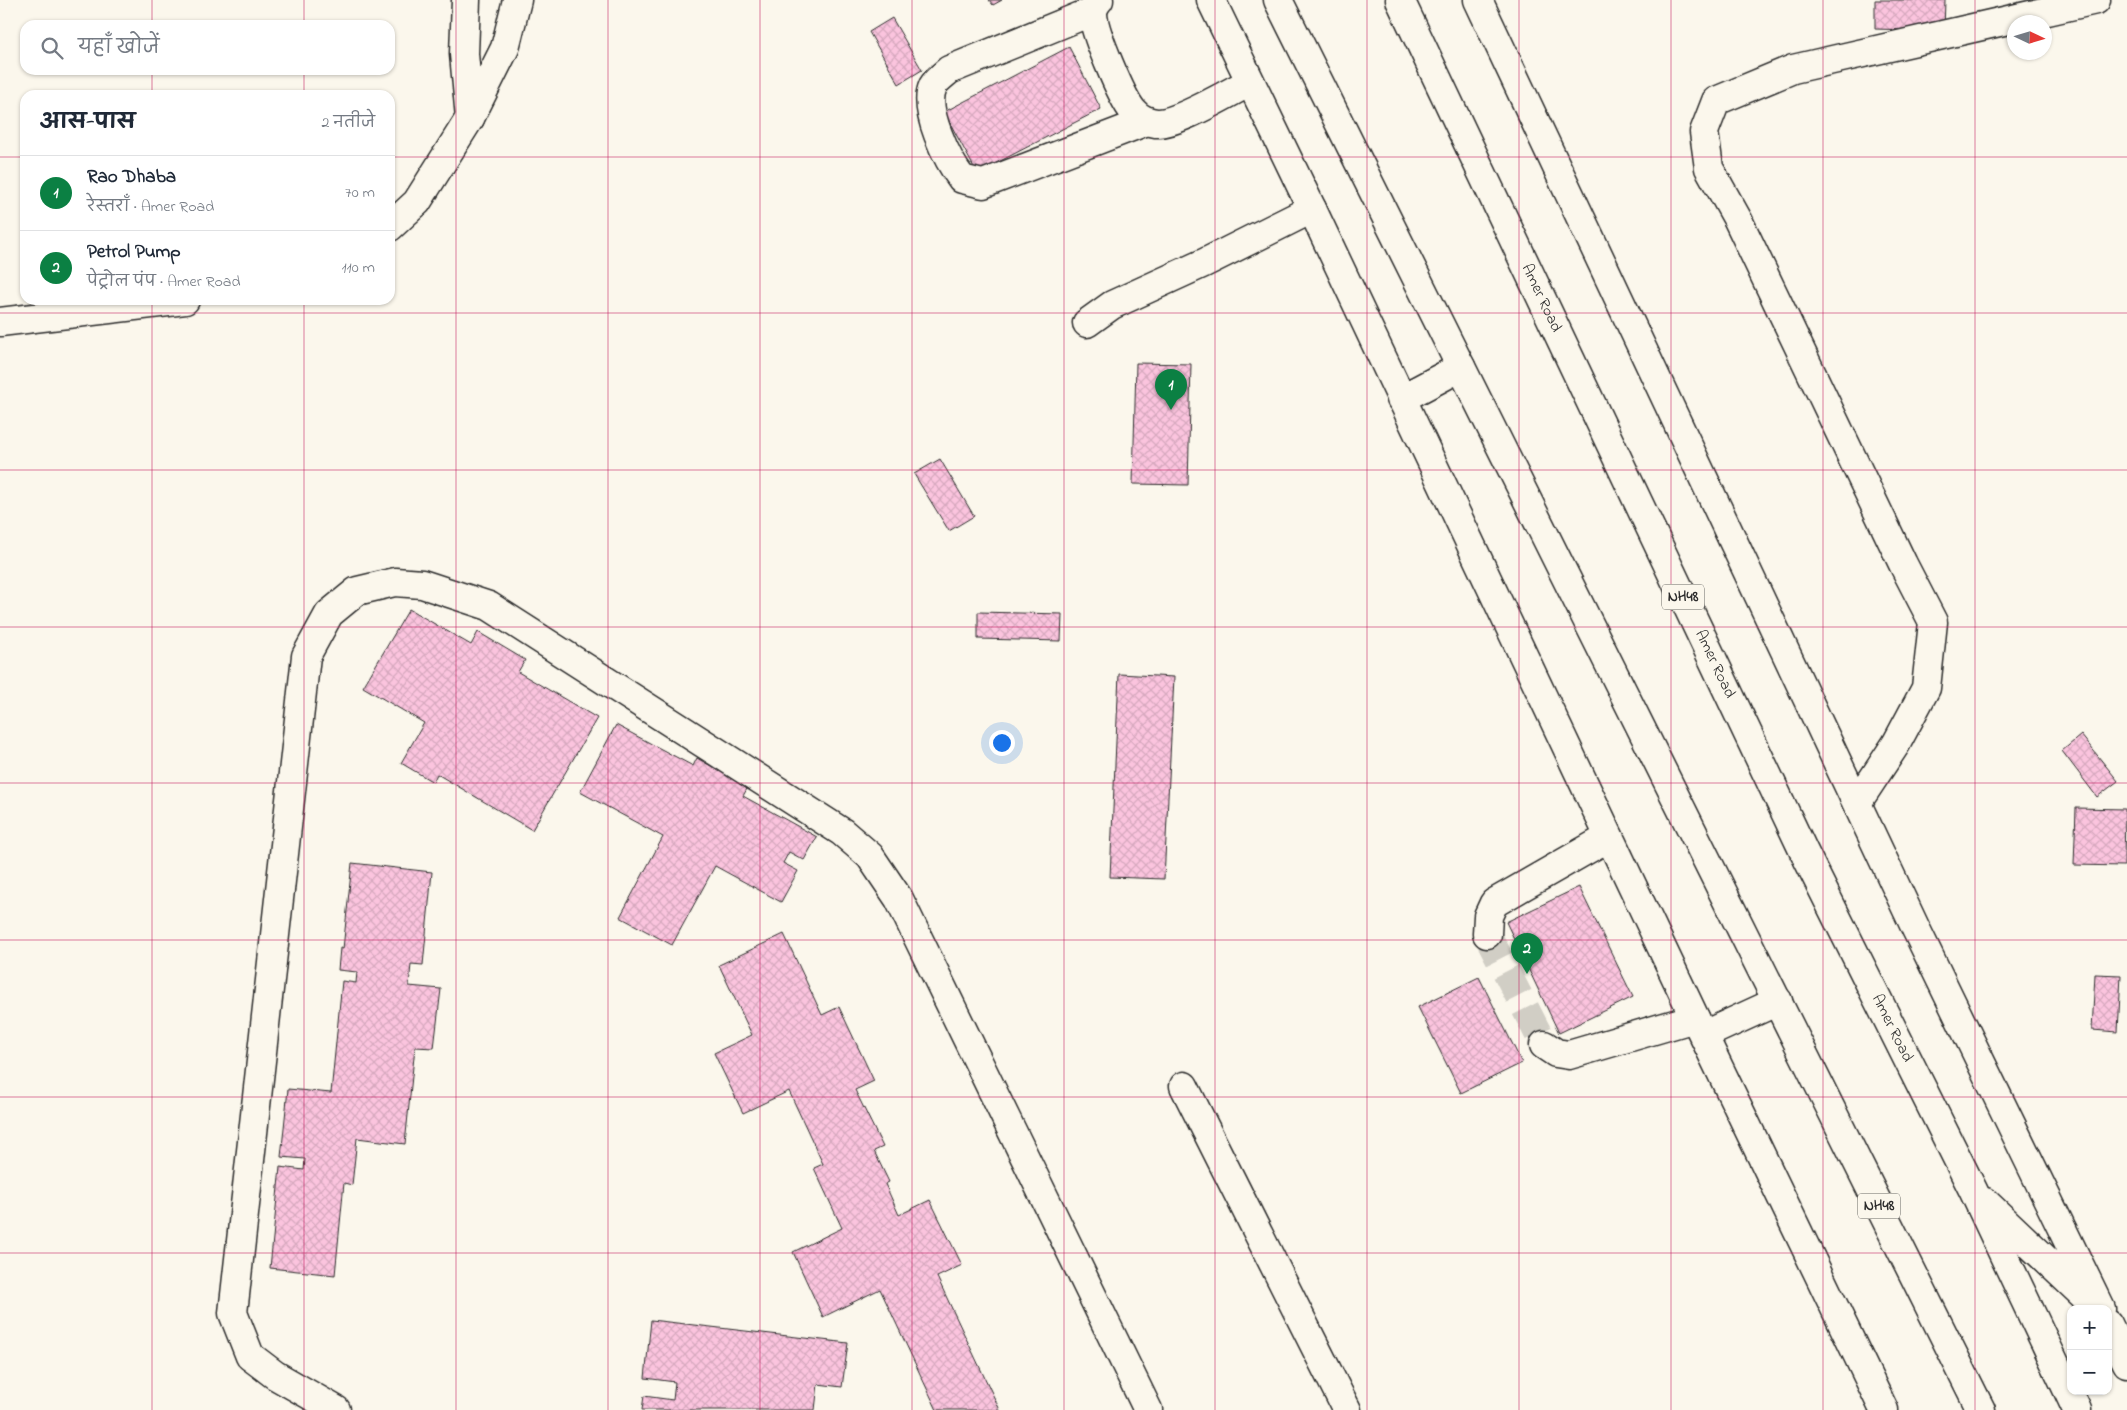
<!DOCTYPE html>
<html lang="hi">
<head>
<meta charset="utf-8">
<style>
	:root { --surface:#fff; --page:#f2f2f3; --text:#1f2937; --muted:#747a83; --line:#e0e1e3; --accent:#0b8043 }
	body { margin:0; font-family:"Indie Flower","Playpen Sans Deva",sans-serif; background:var(--page); color:var(--text) }
	.controls { position:absolute; right:15px; bottom:15px; display:grid; overflow:hidden; border-radius:10px; box-shadow:0 1px 4px #0004 }
	.controls button { width:45px; height:45px; display:grid; place-items:center; padding:0; border:0; border-bottom:1px solid var(--line); background:var(--surface); color:var(--text); font:25px sans-serif }
	.compass { position:absolute; left:2007px; top:15px; width:45px; height:45px; border-radius:50%; background:var(--surface); box-shadow:0 1px 4px #0004; rotate:94deg }
	.you { position:absolute; left:1001px; top:742px; width:18px; height:18px; margin:-12px; border:4px solid #fff; border-radius:50%; background:#1a73e8; box-shadow:0 0 0 8px #1a73e833 }
	.badge { display:grid; place-items:center; width:32px; height:32px; border-radius:50%; background:var(--accent); color:#fff; font-size:16px; font-weight:700 }
	.pin { position:absolute; translate:-50% -41px; filter:drop-shadow(0 1px 2px #0008) }
	.pin::after { content:''; position:absolute; top:26px; width:18px; height:15px; background:inherit; clip-path:polygon(0 0,100% 0,50% 100%) }
	.list { margin:0; padding:0; list-style:none }
	h2 { display:flex; justify-content:space-between; align-items:center; height:65px; margin:0; padding:0 20px; font-size:21px }
	h2 small { font-size:16px; font-weight:400; color:var(--muted) }
	.list li { display:grid; grid-template-columns:32px 1fr auto; gap:15px; align-items:center; box-sizing:border-box; height:75px; padding:0 20px; border-top:1px solid var(--line) }
	.list b { display:block; font-size:19px; white-space:nowrap }
	.list p { margin:0; font-size:16px; white-space:nowrap; color:var(--muted) }
	.list em { font-size:16px; font-style:normal; color:var(--muted) }
	.icon { flex:none; width:28px; height:28px; fill:none; stroke:currentColor; stroke-width:2; stroke-linecap:round; stroke-linejoin:round }
	.map { position:relative; flex:none; width:2127px; height:1410px; overflow:hidden }
	.search { position:absolute; background:var(--surface); box-shadow:0 1px 4px #0004; left:20px; top:20px; width:375px; height:55px; display:flex; align-items:center; gap:12px; box-sizing:border-box; padding:0 18px; border-radius:15px; color:var(--muted); font-size:19px }
	.panel { position:absolute; background:var(--surface); box-shadow:0 1px 4px #0004; left:20px; top:90px; width:375px; height:215px; border-radius:15px }
	.map>svg:first-child { display:block }
	.building { fill:url(#building-cross-hatch); stroke:#2b2b2b }
	.lines { fill:none; stroke-linecap:round; stroke-linejoin:round }
	.minor-tunnel { stroke:#d1cec5; stroke-width:28; stroke-dasharray:28 14; stroke-linecap:butt }
	.minor-casing { stroke:#2b2b2b; stroke-width:31 }
	.highway-casing { stroke:#2b2b2b; stroke-width:31 }
	.minor { stroke:#fbf7ec; stroke-width:28 }
	.highway { stroke:#fbf7ec; stroke-width:28 }
	.grid { fill:none; stroke:#c2185b; stroke-width:1; stroke-opacity:0.55 }
	.labels { text-anchor:middle; dominant-baseline:central; stroke-width:4; stroke-linejoin:round; paint-order:stroke }
	.shield { fill:#fbf7ec; stroke:#696865; stroke-width:1 }
	.shield-label { font-size:15px; font-weight:bold; fill:#2b2b2b }
	.street-label { font-size:16px; fill:#2b2b2b; stroke:#fbf7ec }
</style>
</head>
<body>
<div class="map">
<svg width="2127" height="1410" viewBox="0 0 2127 1410">
	<defs>
		<pattern id="building-cross-hatch" width="8" height="8" patternUnits="userSpaceOnUse" patternTransform="scale(1.25)"><rect width="8" height="8" fill="#fbc4de"/><path d="M0 0l8 8M0 8l8-8" fill="none" stroke="#d7a9bf"/></pattern>
	</defs>
	<rect width="100%" height="100%" fill="#fbf7ec"/>
	<filter id="ink" filterUnits="userSpaceOnUse"><feTurbulence type="fractalNoise" baseFrequency=".02" numOctaves="2"/><feDisplacementMap in="SourceGraphic" scale="10" xChannelSelector="R" yChannelSelector="G"/><feConvolveMatrix kernelMatrix="1 2 1 2 8 2 1 2 1" color-interpolation-filters="sRGB"/></filter>
	<g filter="url(#ink)">
		<g class="building">
			<path d="M989,0H1002L993,5Z"/>
			<path d="M1875,0H1945L1944,31L1875,29Z"/>
			<path d="M892,18L922,70L899,84L869,32Z"/>
			<path d="M1069,47L1101,109L977,173L944,112Z"/>
			<path d="M1136,363L1191,364L1188,485L1133,484Z"/>
			<path d="M940,459L974,516L949,531L914,474Z"/>
			<path d="M409,609L471,645L478,632L525,660L518,672L597,718L532,830L437,774L433,782L401,763L424,723L363,687Z"/>
			<path d="M978,612L1062,614L1061,641L978,639Z"/>
			<path d="M1119,674L1174,677L1164,879L1110,877Z"/>
			<path d="M616,725L693,766L697,758L748,787L743,796L817,837L804,860L789,852L783,863L798,871L781,902L715,866L672,945L620,917L663,837L580,792Z"/>
			<path d="M2081,735L2118,781L2097,797L2062,751Z"/>
			<path d="M2076,808L2125,809L2124,866L2074,865Z"/>
			<path d="M352,863L432,872L423,965L411,964L409,986L441,989L434,1048L415,1047L405,1144L357,1138L352,1185L344,1183L335,1275L270,1268L280,1167L304,1170L305,1159L281,1157L288,1089L331,1093L342,981L356,983L357,972L338,970L340,948L343,949Z"/>
			<path d="M1579,887L1633,997L1559,1033L1506,922Z"/>
			<path d="M784,934L822,1015L839,1007L874,1081L855,1090L883,1147L874,1151L889,1182L885,1184L899,1215L930,1200L962,1265L937,1277L1000,1410H937L880,1289L823,1317L793,1252L842,1228L814,1168L823,1164L789,1091L743,1113L714,1053L752,1035L719,965Z"/>
			<path d="M2095,974L2121,975L2118,1032L2092,1030Z"/>
			<path d="M1479,977L1522,1063L1461,1093L1418,1007Z"/>
			<path d="M651,1320L848,1343L842,1387L818,1384L815,1410H642L644,1396L673,1400L675,1382L645,1378Z"/>
		</g>
		<g class="lines">
			<path class="minor-tunnel" d="M1487,934L1544,1045"/>
			<g class="minor-casing">
				<g id="minor">
					<path d="M466,0L464,54L470,118"/>
					<path d="M1099,0C1096,3 1093,9 1093,13C1093,30 1122,98 1133,111C1139,118 1148,122 1156,123C1176,125 1230,92 1250,82"/>
					<path d="M1211,0L1312,209L1695,1018L1884,1410"/>
					<path d="M1478,0L1916,929L2101,1309"/>
					<path d="M1093,11L949,70C945,74 936,80 933,86C922,110 948,161 962,179L983,184L1147,121"/>
					<path d="M390,227L417,202L470,118L505,48L517,0"/>
					<path d="M0,322L185,300"/>
					<path d="M1087,323L1112,305L1204,263L1312,209"/>
					<path d="M1857,803L1896,744L1926,688L1933,622L1903,564L1738,220L1709,168L1704,132L1716,101L1793,69L2096,0"/>
					<path d="M1487,934L1488,916L1494,903L1609,837"/>
					<path d="M1544,1045L1556,1053L1569,1055L1695,1018"/>
					<path d="M1184,1086L1347,1410"/>
					<path d="M2108,1324L2127,1363"/>
					<path d="M336,1410L275,1375L250,1356L233,1313L306,656L329,614L357,591L395,582L422,584L489,606L842,832L870,856L899,899L1148,1410"/>
				</g>
			</g>
			<g class="highway-casing">
				<g id="highway">
					<path d="M1278,0L1981,1410"/>
					<path id="s1" d="M1400,0L1804,852L1973,1190L2077,1410"/>
					<path d="M1401,399L1461,367"/>
					<path d="M1704,1035L1778,1001"/>
					<path d="M1985,1202L2098,1309"/>
				</g>
			</g>
			<use href="#minor" class="minor"/>
			<use href="#highway" class="highway"/>
		</g>
	</g>
	<path class="grid" d="M152,0V25M304,0V25M456,0V1410M608,0V1410M760,0V1410M912,0V1410M1064,0V1410M1215,0V1410M1367,0V1410M1519,0V1410M1671,0V1410M1823,0V1410M1975,0V1410M152,70V95M304,70V95M0,157H25M390,157H2127M152,300V1410M304,300V1410M0,313H2127M0,470H2127M0,627H2127M0,783H2127M0,940H2127M0,1097H2127M0,1253H2127"/>
	<g class="labels">
		<g class="shield">
			<rect x="1662" y="584.5" width="42" height="25" rx="4"/>
			<rect x="1858" y="1193.5" width="42" height="25" rx="4"/>
		</g>
		<g class="shield-label">
			<text x="1683" y="597">NH48</text>
			<text x="1879" y="1206">NH48</text>
		</g>
		<g class="street-label">
			<text stroke="none"><textPath href="#s1" startOffset="330">Amer Road</textPath></text>
			<text stroke="none"><textPath href="#s1" startOffset="735">Amer Road</textPath></text>
			<text stroke="none"><textPath href="#s1" startOffset="1140">Amer Road</textPath></text>
		</g>
	</g>
</svg>
<div class="controls">
<button>+</button>
<button>−</button>
</div>
<svg class="compass" viewBox="-18 -18 36 36"><path d="M0-13l5 13h-10z" fill="#e53935"/><path d="M0 13l5-13h-10z" fill="#747a83"/></svg>
<div class="you"></div>
<div class="pin badge" style="left:1171px;top:410px">1</div>
<div class="pin badge" style="left:1527px;top:974px">2</div>
<div class="search"><svg class="icon" aria-label="search" viewBox="0 0 24 24"><circle cx="10" cy="10" r="6"/><path d="M15 15l6 6"/></svg>यहाँ खोजें</div>
<section class="panel">
<h2>आस-पास<small>2 नतीजे</small></h2>
<ul class="list">
<li><span class="badge">1</span><div><b>Rao Dhaba</b><p>रेस्तराँ · Amer Road</p></div><em>70 m</em></li>
<li><span class="badge">2</span><div><b>Petrol Pump</b><p>पेट्रोल पंप · Amer Road</p></div><em>110 m</em></li>
</ul>
</section>
</div>
</body>
</html>
